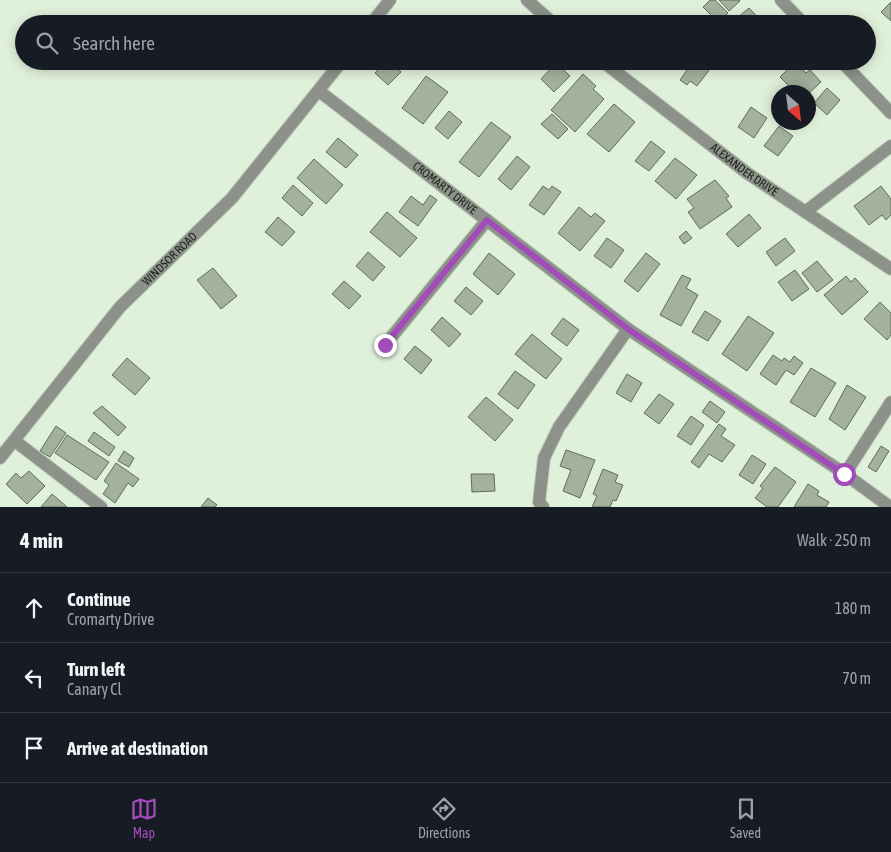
<!DOCTYPE html>
<html lang="en">
<head>
<meta charset="utf-8">
<style>
	:root { --surface:#171b24; --page:#242831; --text:#f1f3f6; --muted:#9ea1a6; --line:#363941; --accent:#a24cba }
	body { margin:0; font-family:"Asap Condensed",sans-serif; background:var(--page); color:var(--text) }
	.compass { position:absolute; left:771px; top:85px; width:45px; height:45px; border-radius:50%; background:var(--surface); box-shadow:0 2px 12px #0003; rotate:152deg }
	.stop { position:absolute; width:15px; height:15px; margin:-11px; border:4px solid #a24cba; border-radius:50%; background:#fff }
	.stop.end { background:#a24cba; border-color:#fff; box-shadow:0 1px 5px #0008 }
	.list { margin:0; padding:0; list-style:none }
	h2 { display:flex; justify-content:space-between; align-items:center; height:65px; margin:0; padding:0 20px; font-size:21px }
	h2 small { font-size:16px; font-weight:400; color:var(--muted) }
	.list li { display:grid; grid-template-columns:32px 1fr auto; gap:15px; align-items:center; box-sizing:border-box; height:70px; padding:0 20px; border-top:1px solid var(--line) }
	.list b { display:block; font-size:19px; white-space:nowrap }
	.list p { margin:0; font-size:16px; white-space:nowrap; color:var(--muted) }
	.list em { font-size:16px; font-style:normal; color:var(--muted) }
	.icon { flex:none; width:28px; height:28px; fill:none; stroke:currentColor; stroke-width:2; stroke-linecap:round; stroke-linejoin:round }
	.map { position:relative; flex:none; width:891px; height:507px; overflow:hidden }
	.search { position:absolute; background:var(--surface); box-shadow:0 2px 12px #0003; left:15px; right:15px; top:15px; height:55px; display:flex; align-items:center; gap:12px; box-sizing:border-box; padding:0 18px; border-radius:28px; color:var(--muted); font-size:19px }
	.sheet { height:275px; background:var(--surface) }
	nav { display:flex; justify-content:space-around; align-items:center; box-sizing:border-box; height:70px; border-top:1px solid var(--line); background:var(--surface); font-size:14px; color:var(--muted) }
	nav a { display:grid; justify-items:center; gap:2px }
	nav .on { color:var(--accent) }
	.map>svg:first-child { display:block }
	.building { fill:#a2b29e; stroke:#5f6d5b }
	.lines { fill:none; stroke-linecap:round; stroke-linejoin:round }
	.minor-casing { stroke:#bdccb8; stroke-width:14 }
	.minor { stroke:#8c9289; stroke-width:12 }
	.route { stroke:#a24cba; stroke-width:6 }
	.labels { text-anchor:middle; dominant-baseline:central; stroke-width:5; stroke-linejoin:round; paint-order:stroke }
	.street-label { font-size:12px; fill:#1b2119; stroke:#fff }
</style>
</head>
<body>
<div class="map">
<svg width="891" height="507" viewBox="0 0 891 507">
	<rect width="100%" height="100%" fill="#e0f1db"/>
	<g class="building">
		<path d="M710,0H715L728,13L718,22L703,7Z"/>
		<path d="M719,0H739L740,1L729,11Z"/>
		<path d="M891,2V21L881,12Z"/>
		<path d="M749,8L762,22L760,24H742L737,18Z"/>
		<path d="M495,16L503,24H487Z"/>
		<path d="M386,61H389L401,72L388,85L375,73Z"/>
		<path d="M512,61H528L522,69Z"/>
		<path d="M656,61H671L666,68Z"/>
		<path d="M693,61H708L713,65L697,86L690,81L687,85L680,80Z"/>
		<path d="M795,62L806,73L810,70L821,82L808,94L792,92L789,90L791,88L780,77Z"/>
		<path d="M556,63L570,76L554,92L541,79Z"/>
		<path d="M583,74L596,86L593,89L604,99L575,132L551,110Z"/>
		<path d="M426,76L448,92L423,124L402,108Z"/>
		<path d="M827,88L840,100L827,115L814,103Z"/>
		<path d="M614,104L635,122L609,152L587,134Z"/>
		<path d="M751,107L767,118L754,138L738,127Z"/>
		<path d="M449,111L462,122L448,139L435,128Z"/>
		<path d="M552,114L568,129L558,139L541,124Z"/>
		<path d="M491,122L511,137L479,177L459,162Z"/>
		<path d="M779,126L793,136L778,156L764,146Z"/>
		<path d="M338,138L358,155L346,168L326,152Z"/>
		<path d="M651,141L665,152L649,171L635,161Z"/>
		<path d="M517,156L530,167L511,190L498,179Z"/>
		<path d="M675,158L697,175L676,199L655,181Z"/>
		<path d="M314,159L343,185L326,204L297,178Z"/>
		<path d="M715,180L729,196L726,198L732,207L700,229L688,212L694,208L687,199Z"/>
		<path d="M293,185L313,203L302,216L282,198Z"/>
		<path d="M543,186L549,190L552,186L561,192L544,215L529,205Z"/>
		<path d="M881,186L891,199V215L886,220L882,215L869,225L854,206Z"/>
		<path d="M430,195L437,200L418,226L399,212L411,196L423,205Z"/>
		<path d="M579,207L591,217L595,213L605,221L580,251L558,233Z"/>
		<path d="M387,212L417,238L400,257L370,232Z"/>
		<path d="M749,214L761,228L738,247L726,234Z"/>
		<path d="M278,217L295,232L282,246L265,232Z"/>
		<path d="M686,231L692,238L684,244L679,237Z"/>
		<path d="M607,238L624,250L611,268L594,256Z"/>
		<path d="M785,238L795,251L776,266L766,252Z"/>
		<path d="M368,252L385,267L373,281L356,266Z"/>
		<path d="M489,253L515,274L498,295L473,274Z"/>
		<path d="M646,253L660,264L638,292L624,281Z"/>
		<path d="M817,261L833,280L817,292L802,273Z"/>
		<path d="M213,268L237,296L221,309L197,280Z"/>
		<path d="M795,270L809,289L792,301L778,282Z"/>
		<path d="M682,275L691,279L686,288L698,295L681,326L660,315Z"/>
		<path d="M846,276L851,282L855,278L868,292L842,315L824,295Z"/>
		<path d="M344,281L361,296L349,309L332,294Z"/>
		<path d="M466,287L483,301L471,315L454,301Z"/>
		<path d="M880,302L891,313V335L887,340L864,319Z"/>
		<path d="M705,311L721,321L708,341L692,332Z"/>
		<path d="M748,316L774,333L747,371L722,354Z"/>
		<path d="M442,317L461,334L449,347L431,330Z"/>
		<path d="M563,318L579,330L567,346L551,334Z"/>
		<path d="M532,334L562,359L546,379L515,354Z"/>
		<path d="M415,346L432,360L421,374L404,359Z"/>
		<path d="M773,355L782,361L784,358L790,362L794,356L803,363L794,375L786,370L776,385L760,374Z"/>
		<path d="M127,358L150,378L135,395L112,375Z"/>
		<path d="M811,368L836,383L815,417L790,402Z"/>
		<path d="M515,371L535,385L518,409L498,394Z"/>
		<path d="M627,374L642,383L631,402L616,393Z"/>
		<path d="M847,385L866,397L845,430L829,419Z"/>
		<path d="M659,394L674,404L659,424L644,413Z"/>
		<path d="M486,397L513,420L495,441L468,417Z"/>
		<path d="M710,401L725,412L717,423L702,412Z"/>
		<path d="M102,406L126,427L118,436L93,413Z"/>
		<path d="M691,416L704,425L691,445L677,436Z"/>
		<path d="M719,424L726,429L721,436L735,445L722,462L709,454L699,468L691,462Z"/>
		<path d="M56,426L66,433L50,457L40,451Z"/>
		<path d="M94,432L115,447L109,456L88,441Z"/>
		<path d="M67,435L109,462L96,480L55,453Z"/>
		<path d="M881,446L889,451L876,472L868,467Z"/>
		<path d="M566,450L595,460L580,498L563,491L571,470L560,466Z"/>
		<path d="M124,451L134,458L129,467L118,461Z"/>
		<path d="M752,455L766,464L753,484L739,475Z"/>
		<path d="M116,463L139,479L133,487L128,483L115,503L103,494L109,485L104,481Z"/>
		<path d="M775,467L796,482L778,507H767L755,498L763,488L760,486Z"/>
		<path d="M603,469L618,475L615,482L623,485L616,501L613,500L610,507H592L597,496L593,494Z"/>
		<path d="M29,471L45,486L27,504L6,484L16,473L21,478Z"/>
		<path d="M471,474H494L495,491L472,492Z"/>
		<path d="M808,484L819,491L817,495L829,502L826,507H794Z"/>
		<path d="M52,494L67,507H41Z"/>
		<path d="M208,498L217,505L215,507H201Z"/>
	</g>
	<g class="lines">
		<g class="minor-casing">
			<g id="minor">
				<path d="M527,0L554,24"/>
				<path d="M781,0L804,24"/>
				<path d="M371,24L390,0"/>
				<path id="s1" d="M602,61L747,173L891,269"/>
				<path d="M841,61L891,113"/>
				<path id="s2" d="M319,91L628,329L845,474L890,507"/>
				<path d="M805,212L891,146"/>
				<path d="M385,345L487,220"/>
				<path d="M15,441L101,507"/>
				<path id="s3" d="M0,458L120,307L232,198L342,61"/>
				<path d="M845,474L891,402"/>
				<path d="M543,507L539,502L544,458L559,427L628,329"/>
			</g>
		</g>
		<use href="#minor" class="minor"/>
	</g>
	<g class="lines">
		<path class="route" d="M385,345L487,220L628,329L844,474"/>
	</g>
	<g class="labels">
		<g class="street-label">
			<text stroke="none"><textPath href="#s1" startOffset="179">ALEXANDER DRIVE</textPath></text>
			<text stroke="none"><textPath href="#s2" startOffset="159">CROMARTY DRIVE</textPath></text>
			<text stroke="none"><textPath href="#s3" startOffset="262">WINDSOR ROAD</textPath></text>
		</g>
	</g>
</svg>
<svg class="compass" viewBox="-18 -18 36 36"><path d="M0-13l5 13h-10z" fill="#e53935"/><path d="M0 13l5-13h-10z" fill="#9ea1a6"/></svg>
<div class="stop" style="left:844px;top:474px"></div>
<div class="stop end" style="left:385px;top:345px"></div>
<div class="search"><svg class="icon" aria-label="search" viewBox="0 0 24 24"><circle cx="10" cy="10" r="6"/><path d="M15 15l6 6"/></svg>Search here</div>
</div>
<section class="sheet">
<h2>4 min<small>Walk · 250 m</small></h2>
<ul class="list">
<li><svg class="icon" aria-label="ahead" viewBox="0 0 24 24"><path d="M12 20V5M6 11l6-6 6 6"/></svg><div><b>Continue</b><p>Cromarty Drive</p></div><em>180 m</em></li>
<li><svg class="icon" aria-label="left" viewBox="0 0 24 24"><path d="M17 20v-9H6M10 6l-5 5 5 5"/></svg><div><b>Turn left</b><p>Canary Cl</p></div><em>70 m</em></li>
<li><svg class="icon" aria-label="arrive" viewBox="0 0 24 24"><path d="M6 21V4h12l-3 4 3 4H6"/></svg><div><b>Arrive at destination</b></div></li>
</ul>
</section>
<nav>
<a class="on"><svg class="icon" aria-label="map" viewBox="0 0 24 24"><path d="M3 6l6-2 6 2 6-2v14l-6 2-6-2-6 2zM9 4v14M15 6v14"/></svg>Map</a>
<a><svg class="icon" aria-label="directions" viewBox="0 0 24 24"><path d="M12 3l9 9-9 9-9-9zM9 14v-3h6M13 9l2 2-2 2"/></svg>Directions</a>
<a><svg class="icon" aria-label="saved" viewBox="0 0 24 24"><path d="M7 4h10v16l-5-4-5 4z"/></svg>Saved</a>
</nav>
</body>
</html>
